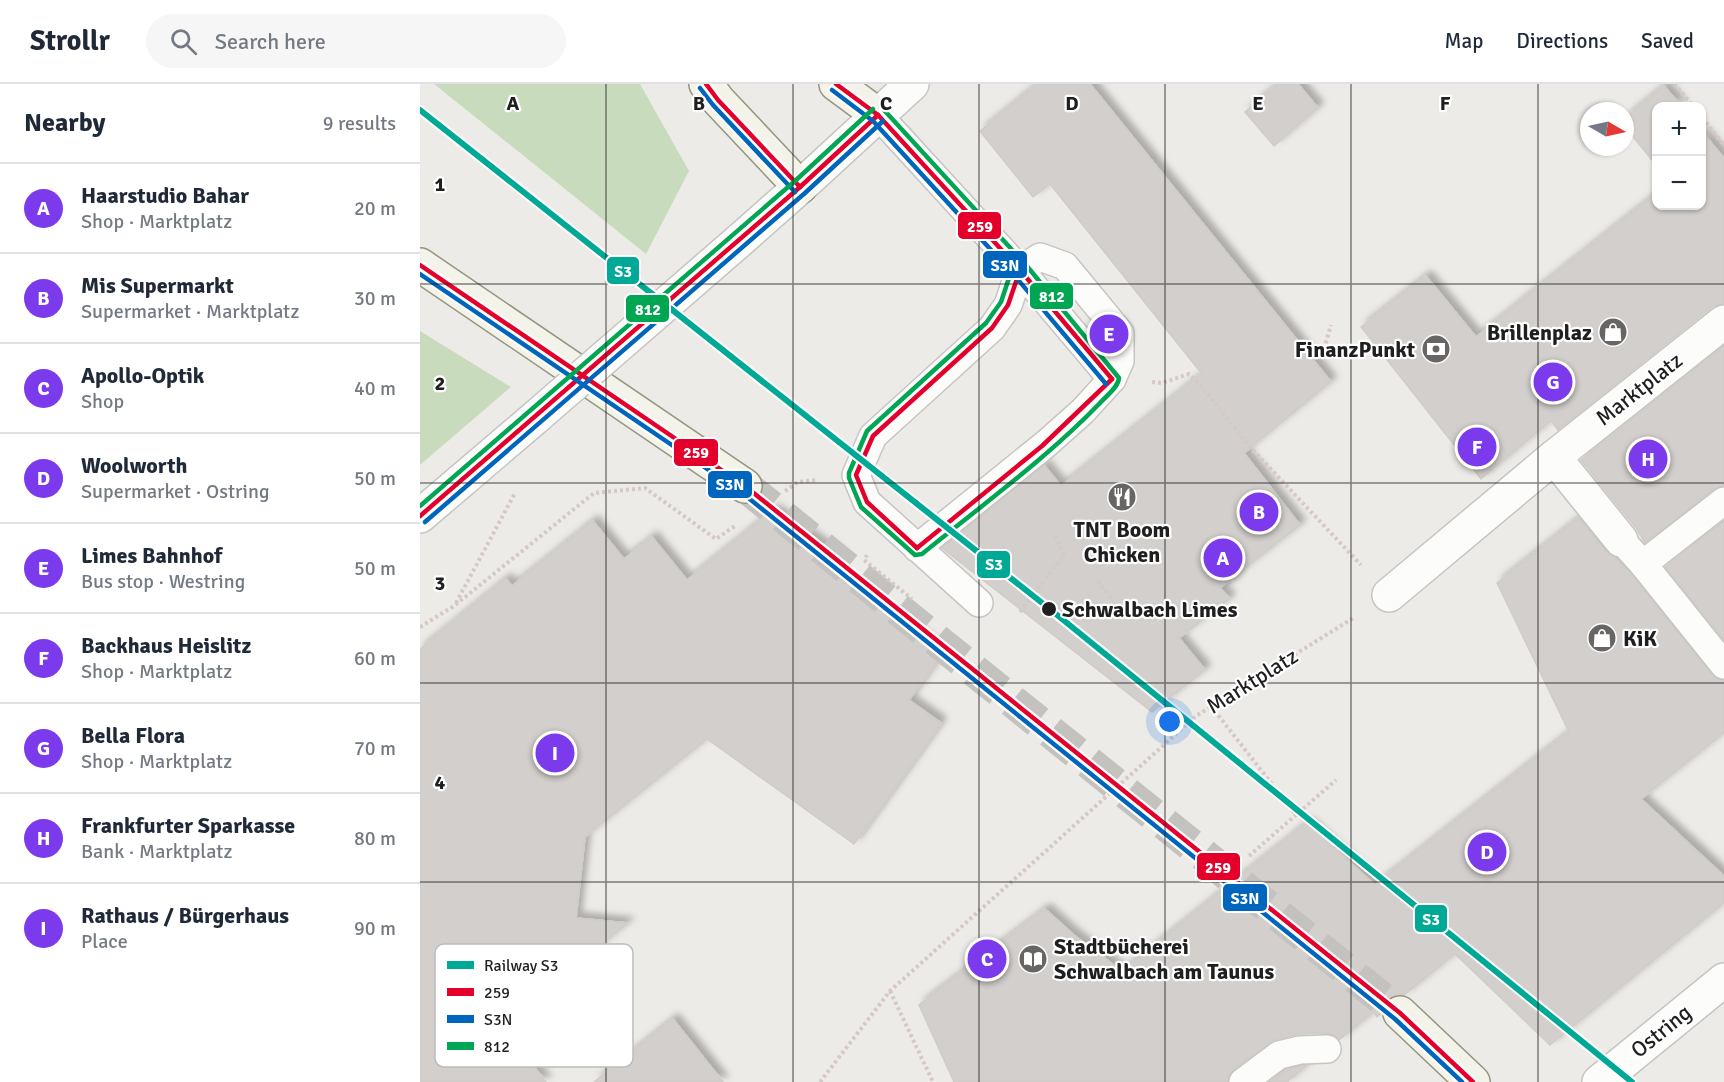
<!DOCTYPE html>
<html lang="en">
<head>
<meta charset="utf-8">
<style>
	:root { --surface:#fff; --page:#f6f6f7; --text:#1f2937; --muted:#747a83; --line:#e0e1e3; --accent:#7c3aed }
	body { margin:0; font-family:Signika,sans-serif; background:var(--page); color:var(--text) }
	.controls { position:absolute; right:18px; top:18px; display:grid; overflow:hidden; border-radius:12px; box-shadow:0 2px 4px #0004 }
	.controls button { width:54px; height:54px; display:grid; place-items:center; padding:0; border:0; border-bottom:2px solid var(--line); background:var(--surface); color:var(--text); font:30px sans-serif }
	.compass { position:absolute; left:1160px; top:18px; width:54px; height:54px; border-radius:50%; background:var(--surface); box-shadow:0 2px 4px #0004; rotate:99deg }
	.you { position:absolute; left:750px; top:638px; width:21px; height:21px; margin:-15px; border:4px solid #fff; border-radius:50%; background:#1a73e8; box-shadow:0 0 0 9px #1a73e833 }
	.badge { display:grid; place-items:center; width:39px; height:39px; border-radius:50%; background:var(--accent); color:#fff; font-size:20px; font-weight:700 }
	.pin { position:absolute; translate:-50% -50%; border:3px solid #fff; box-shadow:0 2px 6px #0006 }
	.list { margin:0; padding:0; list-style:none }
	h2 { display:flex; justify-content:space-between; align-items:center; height:78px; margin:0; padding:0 24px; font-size:26px }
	h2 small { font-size:20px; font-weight:400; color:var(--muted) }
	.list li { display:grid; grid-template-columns:39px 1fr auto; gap:18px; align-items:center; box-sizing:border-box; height:90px; padding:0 24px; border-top:2px solid var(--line) }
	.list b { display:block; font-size:22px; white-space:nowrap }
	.list p { margin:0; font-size:20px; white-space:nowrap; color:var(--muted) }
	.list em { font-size:20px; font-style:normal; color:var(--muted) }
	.icon { flex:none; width:33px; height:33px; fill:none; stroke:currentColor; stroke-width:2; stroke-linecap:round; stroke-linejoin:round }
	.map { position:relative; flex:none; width:1304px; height:998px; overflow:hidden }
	header { display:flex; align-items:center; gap:36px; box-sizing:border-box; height:84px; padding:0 30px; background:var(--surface); border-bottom:2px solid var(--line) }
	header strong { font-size:28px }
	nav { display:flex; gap:33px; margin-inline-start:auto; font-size:21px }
	.search { width:420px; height:54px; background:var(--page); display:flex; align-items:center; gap:15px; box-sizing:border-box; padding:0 21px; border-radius:33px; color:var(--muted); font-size:22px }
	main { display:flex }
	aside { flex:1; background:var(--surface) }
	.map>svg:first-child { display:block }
	.forest { fill:#c9dbbd }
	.building { fill:#d2cfcc; stroke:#d0cdc9; stroke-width:1.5; filter:url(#shadow) }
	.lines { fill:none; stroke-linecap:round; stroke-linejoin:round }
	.secondary-tunnel { stroke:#c4c2bf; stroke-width:33; stroke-dasharray:33 16; stroke-linecap:butt }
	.service-casing { stroke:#c6c5c3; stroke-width:30 }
	.pedestrian-casing { stroke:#c6c5c3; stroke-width:36 }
	.minor-casing { stroke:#c6c5c3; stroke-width:36 }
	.tertiary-casing { stroke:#c6c5c3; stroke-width:36 }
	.secondary-casing { stroke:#95967f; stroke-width:36 }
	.path { stroke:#d6c8c6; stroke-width:4; stroke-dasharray:3 3; stroke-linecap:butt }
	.service { stroke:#fcfcfb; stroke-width:27 }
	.pedestrian { stroke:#fcfcfb; stroke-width:33 }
	.minor { stroke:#fcfcfb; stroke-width:33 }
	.tertiary { stroke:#fcfcfb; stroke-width:33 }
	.secondary { stroke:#f3f3ea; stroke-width:33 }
	.minor-bridge-casing { stroke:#c6c5c3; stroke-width:36; stroke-linecap:butt }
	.minor-bridge { stroke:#fcfcfb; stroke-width:33 }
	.bus-1-casing { stroke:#fff; stroke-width:9 }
	.bus-2-casing { stroke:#fff; stroke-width:9 }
	.bus-3-casing { stroke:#fff; stroke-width:9 }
	.bus-1 { stroke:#e4002b; stroke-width:4.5 }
	.bus-2 { stroke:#0065bd; stroke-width:4.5 }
	.bus-3 { stroke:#00a651; stroke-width:4.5 }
	.rail-1-casing { stroke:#fff; stroke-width:10 }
	.rail-1 { stroke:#00a896; stroke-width:6 }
	.grid { fill:none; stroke:#1f1f1f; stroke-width:1.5; stroke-opacity:0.55 }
	.stop-dot { fill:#1f1f1f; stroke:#fff; stroke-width:2 }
	.labels { text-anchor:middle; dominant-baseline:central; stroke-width:4.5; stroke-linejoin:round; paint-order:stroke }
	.poi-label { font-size:22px; font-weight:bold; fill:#1f1f1f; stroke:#fff; text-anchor:end }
	.street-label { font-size:22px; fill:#1f1f1f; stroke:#fff }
	.stop-label { font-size:22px; font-weight:bold; fill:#1f1f1f; stroke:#fff; text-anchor:start }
	.key { fill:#fff; stroke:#bcbcbc; stroke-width:1.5 }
	.key-label { font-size:16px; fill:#1f1f1f }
	.grid-label { font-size:20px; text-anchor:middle; font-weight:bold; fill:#1f1f1f; stroke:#fff; stroke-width:4.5; stroke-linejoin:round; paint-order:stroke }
	.line-badge { stroke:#fff; stroke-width:2 }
	.badge-label { font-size:16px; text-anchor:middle; font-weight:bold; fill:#fff }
</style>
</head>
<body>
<header>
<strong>Strollr</strong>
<div class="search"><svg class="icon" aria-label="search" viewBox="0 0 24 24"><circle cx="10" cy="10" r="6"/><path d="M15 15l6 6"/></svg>Search here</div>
<nav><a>Map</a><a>Directions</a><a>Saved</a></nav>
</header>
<main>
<aside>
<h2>Nearby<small>9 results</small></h2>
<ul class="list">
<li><span class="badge">A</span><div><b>Haarstudio Bahar</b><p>Shop · Marktplatz</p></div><em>20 m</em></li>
<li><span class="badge">B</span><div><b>Mis Supermarkt</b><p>Supermarket · Marktplatz</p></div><em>30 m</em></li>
<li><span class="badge">C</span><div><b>Apollo-Optik</b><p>Shop</p></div><em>40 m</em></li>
<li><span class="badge">D</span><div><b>Woolworth</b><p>Supermarket · Ostring</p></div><em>50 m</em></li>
<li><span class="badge">E</span><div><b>Limes Bahnhof</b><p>Bus stop · Westring</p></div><em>50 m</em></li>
<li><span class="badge">F</span><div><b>Backhaus Heislitz</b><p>Shop · Marktplatz</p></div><em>60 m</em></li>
<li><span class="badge">G</span><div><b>Bella Flora</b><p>Shop · Marktplatz</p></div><em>70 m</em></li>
<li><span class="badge">H</span><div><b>Frankfurter Sparkasse</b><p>Bank · Marktplatz</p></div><em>80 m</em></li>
<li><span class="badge">I</span><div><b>Rathaus / Bürgerhaus</b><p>Place</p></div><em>90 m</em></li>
</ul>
</aside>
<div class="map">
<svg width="1304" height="998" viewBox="0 0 1304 998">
	<defs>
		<filter id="shadow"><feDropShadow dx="5.5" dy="-5.5" stdDeviation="3" flood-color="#0004"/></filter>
	</defs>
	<rect width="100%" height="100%" fill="#edebe7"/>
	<g class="forest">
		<path d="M14,0H220L269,87L226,170Z"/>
		<path d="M0,247L91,303L0,381Z"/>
	</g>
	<g class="building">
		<path d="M618,0H670L911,298L824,369L880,441L800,504L810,515L759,554L785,586L732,628L522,464L624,381L641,402L782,290L630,100L613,113L560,47Z"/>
		<path d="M858,0H878L898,24L854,62L825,28Z"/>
		<path d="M1244,2L1261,22H1236V81L1205,43V34Z"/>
		<path d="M1281,47L1304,74V220L1292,223L1138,346L1131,337L1061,395L941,243L1006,192L1056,253L1236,110V122H1281Z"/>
		<path d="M1304,262V402L1294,405L1225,459L1216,444L1161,376Z"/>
		<path d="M354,426L421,474L411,489L523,568L489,616L521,639L434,760L287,655L165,753L156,834L208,839L81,942L126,998H0V565L86,495L92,502L173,437L204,475L232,453L267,496Z"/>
		<path d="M1159,434L1186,468L1196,474L1211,490L1292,591L1298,595L1304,596V649L1221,715L1304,792V819L1130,961L1035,870L984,911H975L967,916L962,924V929L957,933L954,928L919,956L914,951L906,949L879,950L855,956L814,985L809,991L808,998H534L499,921L625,825L654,851L702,887L887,739L955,801L1149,648L1077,499Z"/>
		<path d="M1304,437V556L1245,483Z"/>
		<path d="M253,935L303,998H174L223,959Z"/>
		<path d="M887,981L867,998H849L866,986Z"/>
	</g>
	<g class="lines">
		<path class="secondary-tunnel" d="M325,402L980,929"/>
		<g class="service-casing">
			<g id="service">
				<path d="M458,31L600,186L692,295"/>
				<path d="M1201,456L1223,480L1304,581"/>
				<path d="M497,464L627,359L663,327L692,295L700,277V249L696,244L645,182L620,173L600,186L588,221L572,244L453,352L436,391L447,418L559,519"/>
				<path d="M1223,480L1304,417"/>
				<path d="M823,998L859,971L880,966L907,965"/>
			</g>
		</g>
		<g class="pedestrian-casing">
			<g id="pedestrian">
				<path d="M1134,373L1201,456"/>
				<path d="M969,511L1134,373L1304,238"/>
			</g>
		</g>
		<g class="minor-casing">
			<g id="minor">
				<path d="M320,156L380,103L492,0"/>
				<path d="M0,432L116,333"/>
			</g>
		</g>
		<g class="tertiary-casing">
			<path id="tertiary" d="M1179,998L1304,896"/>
		</g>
		<g class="secondary-casing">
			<g id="secondary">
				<path d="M286,0L298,16L380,103"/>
				<path d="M416,0L458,31"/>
				<path d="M0,181L325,402"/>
				<path d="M980,929L1053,998"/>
			</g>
		</g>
		<g class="path">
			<path d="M1254,0L1273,22"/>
			<path d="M1282,34L1304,61"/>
			<path d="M904,265L911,241"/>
			<path d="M732,298L742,299L769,290L782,303L830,363L941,481"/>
			<path d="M365,407L378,398L397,396"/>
			<path d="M447,471L444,476L492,515"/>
			<path d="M678,497L693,517"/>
			<path d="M36,519L95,409"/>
			<path d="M600,528L644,471L634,451"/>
			<path d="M0,543L34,522L174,409L225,404L296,455L315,442"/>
			<path d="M791,622L876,731"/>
			<path d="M829,772L916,696"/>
			<path d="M470,907L513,998"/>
			<path d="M400,998L470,907L776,632L935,533"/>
		</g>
		<use href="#service" class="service"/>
		<use href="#pedestrian" class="pedestrian"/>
		<use href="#minor" class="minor"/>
		<use href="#tertiary" class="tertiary"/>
		<use href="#secondary" class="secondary"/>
		<g class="minor-bridge-casing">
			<path id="minor-bridge" d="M116,333L320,156"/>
		</g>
		<use href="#minor-bridge" class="minor-bridge"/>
		<g class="bus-1-casing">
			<g id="bus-1">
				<path d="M286,0L298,16L380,103"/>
				<path d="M416,0L458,31L600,186L692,295"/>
				<path d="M0,181L325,402L980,929L1053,998"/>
				<path d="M0,432L380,103L458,31"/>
				<path d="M497,464L447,418L436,391L453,352L572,244L588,221L600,186"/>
				<path d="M497,464L622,362L692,295"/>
			</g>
		</g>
		<g class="bus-2-casing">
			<g id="bus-2">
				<path d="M280,4L293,21L375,108"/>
				<path d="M412,6L453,37L594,191L686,300"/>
				<path d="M0,190L321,408L975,935L1042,998"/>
				<path d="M5,438L385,109L463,37"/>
			</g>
		</g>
		<g class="bus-3-casing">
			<g id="bus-3">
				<path d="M464,26L606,181L699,294C698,304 686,312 680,319C626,375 562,421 502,470L495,471L441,423L429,394V389L447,347L566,239L581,218L591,188"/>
				<path d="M0,422L375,97L453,25"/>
			</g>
		</g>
		<use href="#bus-1" class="bus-1"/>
		<use href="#bus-2" class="bus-2"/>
		<use href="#bus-3" class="bus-3"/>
		<g class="rail-1-casing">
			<path id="rail-1" d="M0,26L631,526L1212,998"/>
		</g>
		<use href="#rail-1" class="rail-1"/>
	</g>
	<path class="grid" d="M186,0V998M373,0V998M559,0V998M745,0V998M931,0V998M1118,0V998M0,200H1304M0,399H1304M0,599H1304M0,798H1304"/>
	<defs>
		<g id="shop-disc" transform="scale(1.5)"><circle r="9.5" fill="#676665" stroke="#fff"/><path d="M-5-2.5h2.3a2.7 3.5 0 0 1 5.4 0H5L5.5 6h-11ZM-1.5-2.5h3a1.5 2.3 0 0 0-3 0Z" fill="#fff"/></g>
		<g id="bank-disc" transform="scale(1.5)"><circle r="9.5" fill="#676665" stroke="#fff"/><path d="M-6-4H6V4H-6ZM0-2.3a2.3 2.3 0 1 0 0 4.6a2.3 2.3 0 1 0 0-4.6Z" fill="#fff"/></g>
		<g id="restaurant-disc" transform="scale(1.5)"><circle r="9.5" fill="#676665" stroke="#fff"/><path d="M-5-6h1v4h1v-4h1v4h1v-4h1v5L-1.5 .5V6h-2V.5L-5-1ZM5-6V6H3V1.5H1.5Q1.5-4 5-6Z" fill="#fff"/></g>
		<g id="library-disc" transform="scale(1.5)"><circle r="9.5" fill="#676665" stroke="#fff"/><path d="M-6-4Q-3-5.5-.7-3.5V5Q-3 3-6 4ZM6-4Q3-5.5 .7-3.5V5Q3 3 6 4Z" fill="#fff"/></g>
	</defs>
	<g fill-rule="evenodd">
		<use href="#shop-disc" x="1193" y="248"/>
		<use href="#bank-disc" x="1016" y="265"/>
		<use href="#restaurant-disc" x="702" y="413"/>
		<use href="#shop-disc" x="1182" y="554"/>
		<use href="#library-disc" x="613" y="875"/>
	</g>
	<circle class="stop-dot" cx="629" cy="525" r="8"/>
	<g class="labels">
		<g class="poi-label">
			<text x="1172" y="248">Brillenplaz</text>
			<text x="995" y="265">FinanzPunkt</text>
			<text x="702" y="445" text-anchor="middle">TNT Boom<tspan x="702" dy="25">Chicken</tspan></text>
			<text x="1203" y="554" text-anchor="start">KiK</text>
			<text x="634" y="862" text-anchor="start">Stadtbücherei<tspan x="634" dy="25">Schwalbach am Taunus</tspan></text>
		</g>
		<g class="street-label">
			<text transform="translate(1219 305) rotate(-38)">Marktplatz</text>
			<text transform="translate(832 597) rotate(-32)">Marktplatz</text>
			<text transform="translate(1241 947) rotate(-39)">Ostring</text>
		</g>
		<g class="stop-label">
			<text x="642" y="525">Schwalbach Limes</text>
		</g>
	</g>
	<rect x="15" y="860" width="198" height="123" rx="9" class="key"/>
	<rect x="27" y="877" width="27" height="8" fill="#00a896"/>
	<rect x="27" y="904" width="27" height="8" fill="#e4002b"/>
	<rect x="27" y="931" width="27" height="8" fill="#0065bd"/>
	<rect x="27" y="958" width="27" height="8" fill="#00a651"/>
	<g class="key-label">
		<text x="64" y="887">Railway S3</text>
		<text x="64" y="914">259</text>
		<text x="64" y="941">S3N</text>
		<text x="64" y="968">812</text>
	</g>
	<g class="grid-label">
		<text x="93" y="26">A</text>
		<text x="279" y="26">B</text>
		<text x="466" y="26">C</text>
		<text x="652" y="26">D</text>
		<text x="838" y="26">E</text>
		<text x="1025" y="26">F</text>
		<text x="20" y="107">1</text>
		<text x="20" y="306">2</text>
		<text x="20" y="506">3</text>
		<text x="20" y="705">4</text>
	</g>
	<g class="line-badge">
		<rect x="537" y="127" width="45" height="29" rx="6" fill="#e4002b"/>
		<rect x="562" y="166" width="46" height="29" rx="6" fill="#0065bd"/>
		<rect x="186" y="172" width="34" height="29" rx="6" fill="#00a896"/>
		<rect x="609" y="198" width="45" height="28" rx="6" fill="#00a651"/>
		<rect x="205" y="210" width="45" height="29" rx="6" fill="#00a651"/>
		<rect x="253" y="354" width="46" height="29" rx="6" fill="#e4002b"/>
		<rect x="287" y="386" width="46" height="29" rx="6" fill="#0065bd"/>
		<rect x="556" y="466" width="35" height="29" rx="6" fill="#00a896"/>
		<rect x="776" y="768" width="45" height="29" rx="6" fill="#e4002b"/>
		<rect x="802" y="799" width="46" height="29" rx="6" fill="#0065bd"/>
		<rect x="994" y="820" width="34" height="29" rx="6" fill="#00a896"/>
	</g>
	<g class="badge-label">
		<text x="560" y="148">259</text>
		<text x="585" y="187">S3N</text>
		<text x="203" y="193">S3</text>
		<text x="632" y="218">812</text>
		<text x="228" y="231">812</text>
		<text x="276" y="374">259</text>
		<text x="310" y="406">S3N</text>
		<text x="574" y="486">S3</text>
		<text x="798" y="789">259</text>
		<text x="825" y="820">S3N</text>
		<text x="1011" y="841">S3</text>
	</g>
</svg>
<div class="controls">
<button>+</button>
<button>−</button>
</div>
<svg class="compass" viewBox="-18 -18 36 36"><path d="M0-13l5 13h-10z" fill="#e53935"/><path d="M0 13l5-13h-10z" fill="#747a83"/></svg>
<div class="you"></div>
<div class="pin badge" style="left:803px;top:474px">A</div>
<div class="pin badge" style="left:839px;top:428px">B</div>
<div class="pin badge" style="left:567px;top:875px">C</div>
<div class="pin badge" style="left:1067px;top:768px">D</div>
<div class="pin badge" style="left:689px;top:250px">E</div>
<div class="pin badge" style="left:1057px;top:363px">F</div>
<div class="pin badge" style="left:1133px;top:298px">G</div>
<div class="pin badge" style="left:1228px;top:375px">H</div>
<div class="pin badge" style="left:135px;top:669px">I</div>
</div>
</main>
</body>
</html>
